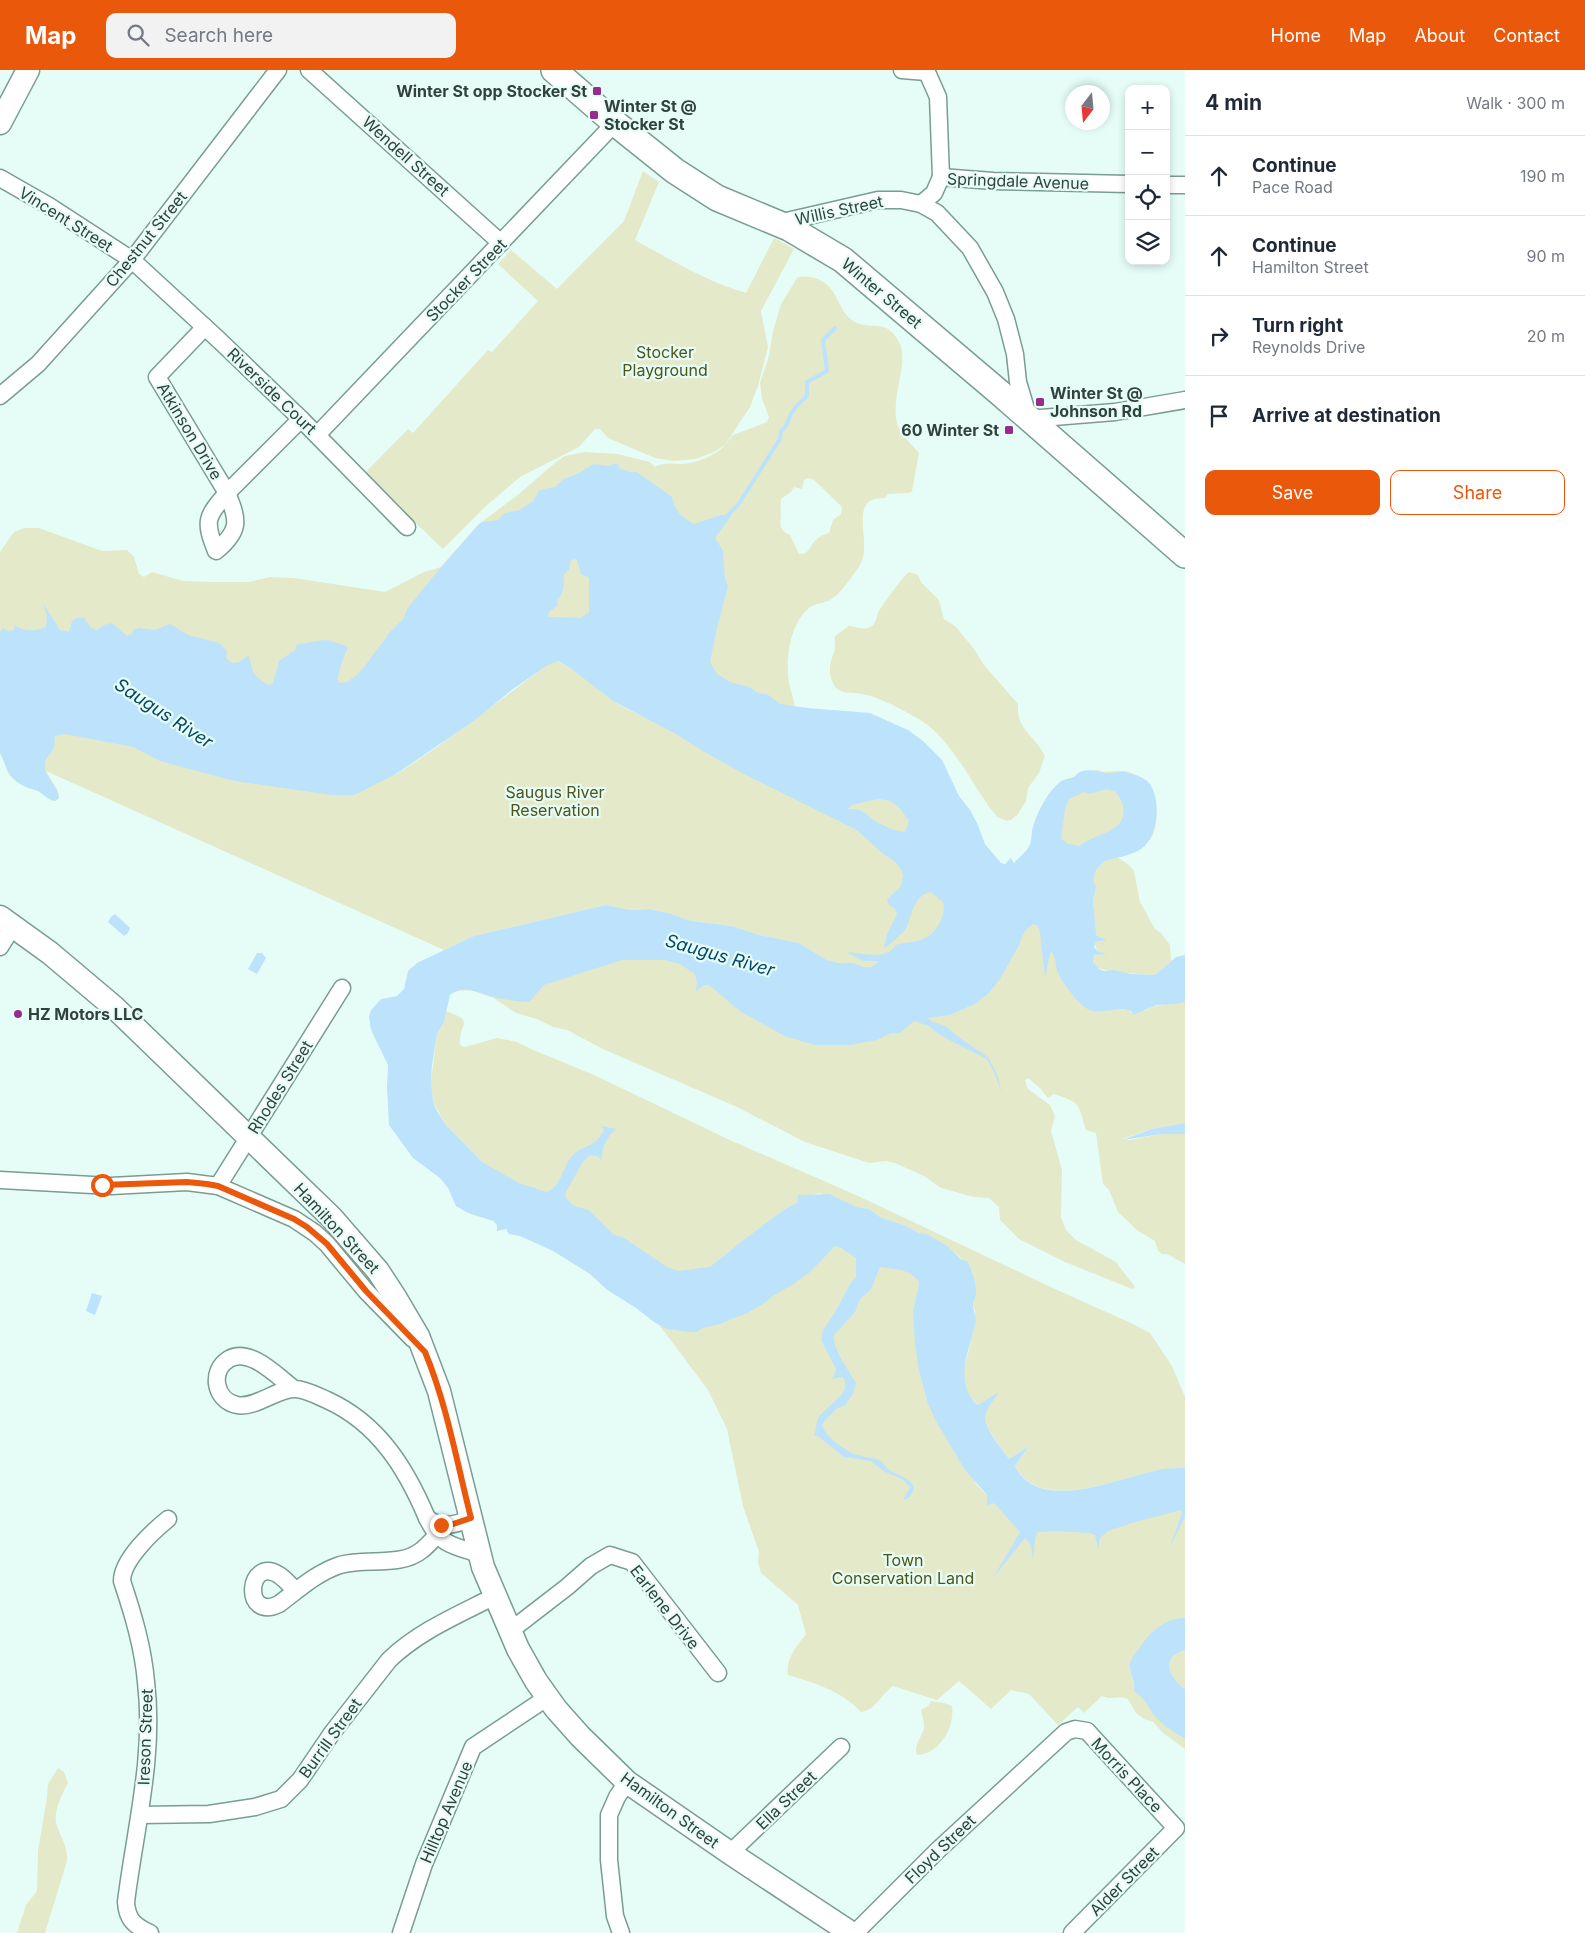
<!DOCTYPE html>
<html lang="en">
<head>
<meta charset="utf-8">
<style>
	:root { --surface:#fff; --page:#f2f2f3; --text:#1f2937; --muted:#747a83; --line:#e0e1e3; --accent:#ea580c }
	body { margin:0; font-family:Inter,sans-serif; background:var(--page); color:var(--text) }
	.controls { position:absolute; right:15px; top:15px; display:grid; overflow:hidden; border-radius:10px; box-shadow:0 2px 8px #0003 }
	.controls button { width:45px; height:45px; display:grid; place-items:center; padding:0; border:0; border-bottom:1px solid var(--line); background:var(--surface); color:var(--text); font:25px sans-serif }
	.compass { position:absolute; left:1065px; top:15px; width:45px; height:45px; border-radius:50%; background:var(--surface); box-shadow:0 2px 8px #0003; rotate:196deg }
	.stop { position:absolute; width:15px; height:15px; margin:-11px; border:4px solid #ea580c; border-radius:50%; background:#fff }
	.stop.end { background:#ea580c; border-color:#fff; box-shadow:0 1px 5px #0008 }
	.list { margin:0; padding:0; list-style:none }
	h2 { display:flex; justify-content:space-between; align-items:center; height:65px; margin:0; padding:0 20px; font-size:21px }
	h2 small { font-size:16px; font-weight:400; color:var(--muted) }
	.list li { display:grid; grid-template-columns:32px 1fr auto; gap:15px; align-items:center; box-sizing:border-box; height:80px; padding:0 20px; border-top:1px solid var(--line) }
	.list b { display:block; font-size:19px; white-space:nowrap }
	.list p { margin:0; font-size:16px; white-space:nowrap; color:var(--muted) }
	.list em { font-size:16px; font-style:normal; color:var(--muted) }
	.actions { display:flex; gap:10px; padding:15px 20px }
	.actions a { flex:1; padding:11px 0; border:1px solid var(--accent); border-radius:10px; text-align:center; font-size:18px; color:var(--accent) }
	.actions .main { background:var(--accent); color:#fff }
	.icon { flex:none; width:28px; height:28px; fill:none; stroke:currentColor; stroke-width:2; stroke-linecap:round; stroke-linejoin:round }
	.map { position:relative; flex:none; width:1185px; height:1863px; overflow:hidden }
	header { display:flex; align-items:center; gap:30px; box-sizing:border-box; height:70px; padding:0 25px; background:var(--accent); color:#fff }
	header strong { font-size:24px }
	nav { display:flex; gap:28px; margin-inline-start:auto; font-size:18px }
	.search { width:350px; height:45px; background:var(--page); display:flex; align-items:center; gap:12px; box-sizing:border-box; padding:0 18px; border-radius:10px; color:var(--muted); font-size:19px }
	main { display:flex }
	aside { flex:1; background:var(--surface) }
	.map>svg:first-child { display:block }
	.green { fill:#e4e9c9; fill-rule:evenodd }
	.water { fill:#bde2fb; fill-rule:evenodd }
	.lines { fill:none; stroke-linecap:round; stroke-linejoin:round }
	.stream { stroke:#bde2fb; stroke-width:4 }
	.street-casing { stroke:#789d93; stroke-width:19 }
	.secondary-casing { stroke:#789d93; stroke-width:25 }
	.primary-casing { stroke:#789d93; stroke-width:28 }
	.street { stroke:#fff; stroke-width:16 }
	.secondary { stroke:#fff; stroke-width:22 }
	.primary { stroke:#fff; stroke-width:25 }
	.route { stroke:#ea580c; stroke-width:6 }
	.poi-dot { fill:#972c8e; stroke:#e6fdf7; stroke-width:2 }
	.labels { text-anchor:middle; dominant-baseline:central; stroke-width:4.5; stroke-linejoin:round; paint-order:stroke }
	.poi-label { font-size:16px; font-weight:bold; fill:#31413c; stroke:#e6fdf7; text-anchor:start }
	.street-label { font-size:16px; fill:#31413c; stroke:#e6fdf7 }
	.park-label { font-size:16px; fill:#4f5417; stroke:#e6fdf7 }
	.water-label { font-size:18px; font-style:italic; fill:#044769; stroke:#e6fdf7 }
</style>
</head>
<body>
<header>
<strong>Map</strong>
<div class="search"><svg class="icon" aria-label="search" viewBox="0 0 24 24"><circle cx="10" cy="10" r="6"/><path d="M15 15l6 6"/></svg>Search here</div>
<nav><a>Home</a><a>Map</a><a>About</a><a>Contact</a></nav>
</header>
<main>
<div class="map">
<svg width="1185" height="1863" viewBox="0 0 1185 1863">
	<rect width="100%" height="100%" fill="#e6fdf7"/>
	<g class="green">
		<path d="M643,101L659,112L635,170C671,190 706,211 746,223L774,168L794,179L761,241L768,277L758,316L750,337L725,375L733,365L767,352L769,347L762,329L760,313L769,286L773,261L781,234L797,208C803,205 809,207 815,208C840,216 837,243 855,252C874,261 887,247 900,274C909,294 889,331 898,356C901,366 913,375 919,383L912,421L909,423L888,424L885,428C845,427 874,472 860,495C853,505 841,524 830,530C825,533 818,533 812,536C790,550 785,590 789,613C791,621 793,628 795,636L758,634L599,546L382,636L0,573V482L14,462L24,458H39L102,481L127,480L134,487L139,504L144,507L152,502L183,511L212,512H249L271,507L294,508L385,522L424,502L441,497L479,454L519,424L556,392L565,386L585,382L618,384L650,392L655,397C662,392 673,394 682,394C697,393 715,386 725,375L712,383L695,389L674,391L655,388L608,368L600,359H595L579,377L520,407L485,437L443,479L364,404L408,359L413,363L488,280L492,282L538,231L498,194L511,180L557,219L624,151ZM808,408L814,410L842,437L841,444L833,450L829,463C825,464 820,466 817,469C810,474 810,485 799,484L790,465C779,460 780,456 781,445C781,440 780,435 781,429L791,422L794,417L802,419L804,410Z"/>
		<path d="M909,502L918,505L921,512L939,530L944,549L956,557L974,579L984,595L1018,634C1016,660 1035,665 1045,686L1039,703L1028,718L1026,731L1018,744L1011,750L1007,751L997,747C971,715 951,665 915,647C899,638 879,627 862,624C852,622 840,625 834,615C827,603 830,593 834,582C836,577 834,572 835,566L849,556C855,556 862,560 868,558C878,555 875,546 880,539C889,527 897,513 909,502Z"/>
		<path d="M553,591C567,590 600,622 612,630C623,638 636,643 648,649L899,731L961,854L861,906L827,890L799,873L759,865L732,856L691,851L669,843L649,839L631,840L606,835L474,866L444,880L46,701L58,721L59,728L55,731C45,729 43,722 35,720C24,716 12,712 7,701C0,677 0,636 0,608L234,711L252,713L376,714L384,708L397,704L437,677Z"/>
		<path d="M1098,700C1107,704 1112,700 1121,701C1129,701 1140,706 1146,711C1153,716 1153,724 1155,732C1160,766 1150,779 1117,787L1129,795L1134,801L1140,832L1155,859L1161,863L1170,875L1171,891L1155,905C1141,904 1104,903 1094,896L1093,889L1094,885L1106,884L1097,881L1095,875L1096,872L1105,870L1097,866L1096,862L1093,830L1095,819L1083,782L1032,760L1043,734L1051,721L1061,711L1074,707L1080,702Z"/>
		<path d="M1033,847L1106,940H1129L1133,945L1140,941L1147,940L1152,936L1163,935L1185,921V1053L1152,1059L1122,1069L1129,1070L1162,1064H1185V1194L1167,1184H1162L1158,1181L1155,1171L1137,1160L1118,1142L1109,1120L1103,1114L1096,1063L1086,1060C1077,1033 1083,1034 1054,1024L1048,1028L1040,1018L1028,1008L1025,1010L1028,1019L1050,1035L1055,1046L1051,1061L1062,1100L1061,1147L1066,1160L1076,1170L1116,1192L1135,1217L1132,1219L1065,1192L1019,1169L1000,1150L999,1137L989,1128L974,1127L941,1118L924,1106L895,1093L886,1091L870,1093L863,1091L805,1072L737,1037L603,979L567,960L553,957L537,949L516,943L492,927L472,920L457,921L648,884L923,947L957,942L975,934L988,924L1005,886Z"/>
		<path d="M446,941C477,952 458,953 460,975L465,977L497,968L517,972L531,979L594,1005L732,1071L856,1125L1057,1220L1131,1253L1150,1263L1172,1296L1185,1327V1398C1179,1398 1172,1398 1166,1399C1124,1404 1043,1447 1015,1396L1029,1376L1009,1389C1002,1377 980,1356 986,1341C989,1335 994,1329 997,1324L978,1335L969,1325L964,1313L963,1304L975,1255V1241L973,1235L976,1218L972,1201L959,1186L927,1164L919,1163L906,1156L880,1147L869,1139L857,1137L820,1123L798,1128V1132L785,1139L723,1186L711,1200L680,1216L482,1092L446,1055L433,1032L431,1011L437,964L444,952Z"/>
		<path d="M814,1168L918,1203L942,1360L977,1415L996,1435L1185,1434V1551L1130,1600L1135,1619L1155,1645L1185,1669V1679L1164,1664L1153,1652L1144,1649L1136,1643L1128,1629C1118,1625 1112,1631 1102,1626L1084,1643L1078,1637L1058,1655L1029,1624L1011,1620L991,1639L959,1611L937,1630L893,1616C882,1623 875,1641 861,1642C842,1621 815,1613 788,1605C785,1589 797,1576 806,1564L798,1535L761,1503L758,1492L759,1482L743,1436L727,1359L708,1320L654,1248Z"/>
		<path d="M1185,1580V1619C1170,1607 1159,1588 1185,1580Z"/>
		<path d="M931,1631L944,1633L952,1636C955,1657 940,1684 917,1685C913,1674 923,1667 924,1657C924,1651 922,1645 921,1640L928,1636Z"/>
		<path d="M58,1698L64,1702L68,1713C62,1724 54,1740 56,1752C59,1766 68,1775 67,1791L45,1863H17L26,1835L37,1821L38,1781L47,1727L48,1714Z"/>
	</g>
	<g class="water">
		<path d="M594,394L608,396L613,394H618L619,398L629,402H637L672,427C675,441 681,447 694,454L721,445L731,446L715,468L723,481L725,509L728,516L717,558L710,592L717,604L730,612L749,617L758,623L767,624L780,634L807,638L870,643L908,660L923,671L942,690L959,726L970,740L977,753L985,774L1001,793L1005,794L1011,788L1014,793C1019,787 1026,783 1029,776C1032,771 1031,767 1032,761C1036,744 1046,724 1060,712C1064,709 1069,709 1074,707C1076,706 1077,703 1080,702C1088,698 1098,702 1106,703C1116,704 1121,699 1132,704C1138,706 1148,709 1151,716C1161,733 1158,767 1141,779C1131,786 1117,787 1105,791C1096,797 1090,808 1096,817L1093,830L1096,862L1097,866L1107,870L1096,872L1094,877L1097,881L1107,884L1094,885L1093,892L1099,899L1104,901L1114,900L1131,904L1155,905L1176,887L1185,885V932L1174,934L1156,935L1133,945L1131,941C1118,937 1105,943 1092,941C1083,940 1059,910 1057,900C1055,894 1056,888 1052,882L1050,883L1045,908L1040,863L1038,856L1034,854C1025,858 1022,866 1019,875L1000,909L988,924L975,934L950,945L928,948L931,951L945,956L964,971L988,987L997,1004L1002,1023L994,1002L987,989L951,971L937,963L929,956L914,951L900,963H891L877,970L850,975H815L804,972L785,966L741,942L709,915H704L696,921L697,913L695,904L680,894L665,890H622L544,915L529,932C517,932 504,929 492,927C478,923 464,914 450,925L444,952L437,964L432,995L431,1011L433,1032L437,1041L446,1055L482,1092L519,1113L547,1122C560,1116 562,1102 569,1090C581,1073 593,1081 604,1060L601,1056L616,1059C607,1066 601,1079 602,1090L597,1086L590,1085L582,1093L565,1124L566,1128L574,1136L589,1140L613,1164L624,1168L667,1197L678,1201L710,1197L742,1171L785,1139L798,1132V1125L829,1124L857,1137L869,1139L880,1147L906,1156L919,1163L927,1164L947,1176L962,1190L967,1191C972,1200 977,1214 976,1225C975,1228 973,1232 973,1236C974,1243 977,1248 975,1255C969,1282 953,1313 978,1335L999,1322C995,1329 988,1336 986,1343C981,1357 1002,1378 1009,1389L1029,1376L1015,1396C1039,1444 1116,1409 1154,1401C1164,1398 1175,1398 1185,1398V1447L1170,1477L1182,1443L1181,1440L1135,1452L1108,1461L1100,1468L1098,1479L1095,1465L1090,1463L1057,1461L1038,1462L1035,1468L1033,1489L1031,1476L1025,1468L993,1508L1020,1462L996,1435L993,1433L987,1436V1425L965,1400L936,1351L928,1334L918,1296L915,1273L913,1242L919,1215L918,1210L911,1204L902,1200L880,1197L871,1219L860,1229L855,1242L834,1265C832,1278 849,1301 856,1313L853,1324L845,1335L836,1339L822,1354C825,1367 841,1377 852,1383C861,1387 871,1387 879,1390C884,1393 886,1398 891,1401C898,1405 920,1412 912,1423C910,1427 907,1429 903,1430L910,1417L902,1409L885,1402L871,1391L844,1387L819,1367L814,1365C817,1359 815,1353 819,1347C827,1335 855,1321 842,1307L831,1309L834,1306L836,1299L821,1270L823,1260L837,1239L850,1214L856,1207V1188L841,1178L835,1176L810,1202L792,1215L774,1225L763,1234L747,1243L720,1254L703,1258L696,1262H689L667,1259L654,1252L636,1238L606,1219L590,1204L553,1181L520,1166L509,1164L506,1159L497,1161V1155L493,1151L468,1143L456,1136L448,1118L440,1108L413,1088L389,1055L387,1017L388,995L371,960L369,947L371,940L381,929L397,926L404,919L408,901L417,893L474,866L606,835L631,840L649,839L669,843L691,851L732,856L759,865L799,873L827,890L837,893H853L864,897H872L879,891H863L846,882C863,882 884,892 896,875C905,872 914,873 923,869C936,865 947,844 943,832L931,822C912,825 912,848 905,860C904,862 887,877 884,878L887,864L897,844L895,839L888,834L887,830L901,816L903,805C898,789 890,790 879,780C870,773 864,765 855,759L742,703L703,681L674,663L613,631L569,597L558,591L548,595L513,619L475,650L396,704L354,725H332L234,711L160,691L133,677L65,664L55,666C54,670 55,674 54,678C51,684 45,687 45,695C44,707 58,716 59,728L55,731C47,729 45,725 38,721C34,719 30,719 26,717C8,708 8,700 0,683V562L3,558L8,561L14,560L15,555C23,562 37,561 46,557L47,546L43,533L60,560L69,562L72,551L77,548H84L91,558L97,560L104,555L112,553L127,566L132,564L133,560L139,558L155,560L170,554L188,565L219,573L227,581L226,588L232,593L239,592L248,586L249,587C254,605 252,604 268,615L273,613L279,591L295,580L297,575C299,574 323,570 325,570C328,570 345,575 348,577C345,583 337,605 338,612L343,613C363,607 372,582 386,569L387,565L404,548L407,539L441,497L479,454L482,452L498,450L505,443L520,440L533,431L539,421L544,419L555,417L564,409L579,403ZM574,489L577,490L581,504L589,508V542L581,548L549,547L548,543L558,535L557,530C564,524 564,513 564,504L569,500L571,490ZM1107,719L1116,722C1118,726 1123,732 1123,736C1129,762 1094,763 1080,776L1068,774L1061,769L1065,739L1069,729L1084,722L1090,724ZM877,729C894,729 900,738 909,751L905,762C895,761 885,757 877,752C865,745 865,738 848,739L852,735Z"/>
		<path d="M115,844L130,858L128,863L124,866L108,852L111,847Z"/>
		<path d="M257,883H262L266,888L257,904L248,899Z"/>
		<path d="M1185,1053V1064H1162L1122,1070L1152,1059Z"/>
		<path d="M92,1223L102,1226L95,1245L86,1241Z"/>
		<path d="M1185,1548V1580C1159,1588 1170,1607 1185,1619V1669C1174,1662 1162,1655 1154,1645C1147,1635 1144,1628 1134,1621C1136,1612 1129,1604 1130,1594C1131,1587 1137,1582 1140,1577C1152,1560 1164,1549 1185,1548Z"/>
	</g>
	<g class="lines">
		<path class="stream" d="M725,448L738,435L780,369L781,361C788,356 787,352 791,344C795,337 801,331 807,326V312L827,301L823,270L835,258"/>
		<g class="street-casing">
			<g id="street">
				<path d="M309,0L501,173"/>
				<path d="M902,0L926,2"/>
				<path d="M926,0L938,27L941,107"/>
				<path d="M0,108L49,136L132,190L220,271L301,349L407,457"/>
				<path d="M1166,115H1185"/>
				<path d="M921,134L934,123L941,107L993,111L1129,114"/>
				<path d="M778,153L878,130H901L921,134L937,143L970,178L995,222L1006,249L1015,284L1018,312L1029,349L1115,342L1185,330"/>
				<path d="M205,257L157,307L227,423L301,349"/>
				<path d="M0,326L38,294L132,190L278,0"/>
				<path d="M317,365L615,53"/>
				<path d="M227,423C239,451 240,461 216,481C204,451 206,447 227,423Z"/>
				<path d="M0,877L13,856"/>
				<path d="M0,1110L111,1116L187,1112L218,1116L294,1149L315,1163L327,1174L366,1221L413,1269"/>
				<path d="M218,1116L342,918"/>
				<path d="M293,1318C277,1306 250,1277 229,1289C209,1301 215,1331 237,1335C255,1339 280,1317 295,1319C305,1319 318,1326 327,1330C378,1353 406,1398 427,1448"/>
				<path d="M471,1449C455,1454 442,1460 427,1448C440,1475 453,1476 480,1484"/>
				<path d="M296,1521C291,1516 285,1509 279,1505C247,1485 242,1552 279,1534C298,1520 316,1503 340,1495C366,1487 400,1498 422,1480C431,1473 438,1463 446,1456"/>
				<path d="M510,1561L567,1517L591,1496L610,1485L632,1492L718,1603"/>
				<path d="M140,1745L209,1744L255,1737L281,1729L300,1710L332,1663L389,1590C419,1561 458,1545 495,1526"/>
				<path d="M730,1783L841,1677"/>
				<path d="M150,1863C135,1856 127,1850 126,1832C135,1759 155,1686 146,1612C143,1577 133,1544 122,1511C122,1490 152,1462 168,1449"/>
				<path d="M401,1863L424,1794L473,1677L548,1627"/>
				<path d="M621,1863L615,1846L609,1790V1745L617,1727L627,1712"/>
				<path d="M855,1863L938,1780L1066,1662L1075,1659L1087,1661L1176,1758L1072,1863"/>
			</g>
		</g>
		<g class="secondary-casing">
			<g id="secondary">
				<path d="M0,53L28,0"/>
				<path d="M0,847L50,883L114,937L332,1148L378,1201L395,1227L418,1266L439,1321L483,1497L518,1579L536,1611L556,1639L580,1666L627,1712L730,1783L851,1863"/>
			</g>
		</g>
		<g class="primary-casing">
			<path id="primary" d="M554,0L615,53L675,101L717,128L789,158L843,190L1000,323L1185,485"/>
		</g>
		<use href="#street" class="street"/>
		<use href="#secondary" class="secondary"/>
		<use href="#primary" class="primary"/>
	</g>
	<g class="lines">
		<path class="route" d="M102,1115L187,1112L207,1114L218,1116L294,1149L307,1157L327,1174L366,1221L425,1282C447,1335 457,1393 471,1448L453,1454L441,1455"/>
	</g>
	<g class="poi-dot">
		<rect x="592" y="16" width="10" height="10" rx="2.5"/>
		<rect x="589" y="40" width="10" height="10" rx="2.5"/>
		<rect x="1035" y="327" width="10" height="10" rx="2.5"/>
		<rect x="1004" y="355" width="10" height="10" rx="2.5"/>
		<circle cx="18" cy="944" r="5"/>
	</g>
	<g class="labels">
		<g class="poi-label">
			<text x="587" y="21" text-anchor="end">Winter St opp Stocker St</text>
			<text x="604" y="36">Winter St @<tspan x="604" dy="18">Stocker St</tspan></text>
			<text x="1050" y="323">Winter St @<tspan x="1050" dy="18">Johnson Rd</tspan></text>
			<text x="999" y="360" text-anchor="end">60 Winter St</text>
			<text x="28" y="944">HZ Motors LLC</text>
		</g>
		<g class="street-label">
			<text transform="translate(406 86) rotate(42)">Wendell Street</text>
			<text transform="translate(1018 111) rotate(2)">Springdale Avenue</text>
			<text transform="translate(839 140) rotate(-12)">Willis Street</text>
			<text transform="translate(66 149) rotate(32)">Vincent Street</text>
			<text transform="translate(146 169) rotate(-51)">Chestnut Street</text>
			<text transform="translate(466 210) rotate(-46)">Stocker Street</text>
			<text transform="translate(882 223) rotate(40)">Winter Street</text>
			<text transform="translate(272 321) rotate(44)">Riverside Court</text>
			<text transform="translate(190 361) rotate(59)">Atkinson Drive</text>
			<text transform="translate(280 1017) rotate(-58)">Rhodes Street</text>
			<text transform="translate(337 1158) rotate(47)">Hamilton Street</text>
			<text transform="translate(665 1537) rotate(52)">Earlene Drive</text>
			<text transform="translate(145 1667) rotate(-88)">Ireson Street</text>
			<text transform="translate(330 1668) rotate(-54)">Burrill Street</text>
			<text transform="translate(1127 1705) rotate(47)">Morris Place</text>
			<text transform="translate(786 1730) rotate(-44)">Ella Street</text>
			<text transform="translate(670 1740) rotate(36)">Hamilton Street</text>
			<text transform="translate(446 1742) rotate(-67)">Hilltop Avenue</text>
			<text transform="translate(940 1779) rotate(-44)">Floyd Street</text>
			<text transform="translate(1124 1811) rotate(-45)">Alder Street</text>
		</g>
		<g class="park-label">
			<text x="665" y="282">Stocker<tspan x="665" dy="18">Playground</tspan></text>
			<text x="555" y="722">Saugus River<tspan x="555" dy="18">Reservation</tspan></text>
			<text x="903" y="1490">Town<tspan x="903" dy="18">Conservation Land</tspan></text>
		</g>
		<g class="water-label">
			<text transform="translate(164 643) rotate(33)">Saugus River</text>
			<text transform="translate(720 885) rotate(16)">Saugus River</text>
		</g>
	</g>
</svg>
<div class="controls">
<button>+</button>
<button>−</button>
<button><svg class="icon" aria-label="locate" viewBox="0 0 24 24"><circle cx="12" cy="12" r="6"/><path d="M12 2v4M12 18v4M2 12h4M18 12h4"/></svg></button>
<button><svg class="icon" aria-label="layers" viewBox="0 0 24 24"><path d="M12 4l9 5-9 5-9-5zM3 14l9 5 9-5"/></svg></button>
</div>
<svg class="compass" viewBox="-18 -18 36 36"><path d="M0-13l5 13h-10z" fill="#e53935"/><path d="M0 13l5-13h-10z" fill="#747a83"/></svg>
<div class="stop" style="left:102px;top:1115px"></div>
<div class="stop end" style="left:441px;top:1455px"></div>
</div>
<aside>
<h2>4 min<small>Walk · 300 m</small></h2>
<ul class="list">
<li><svg class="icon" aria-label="ahead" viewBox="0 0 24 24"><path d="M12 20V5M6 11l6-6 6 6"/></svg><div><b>Continue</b><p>Pace Road</p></div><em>190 m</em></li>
<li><svg class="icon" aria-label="ahead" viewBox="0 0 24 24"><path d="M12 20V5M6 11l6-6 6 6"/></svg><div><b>Continue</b><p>Hamilton Street</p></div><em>90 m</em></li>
<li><svg class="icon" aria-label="right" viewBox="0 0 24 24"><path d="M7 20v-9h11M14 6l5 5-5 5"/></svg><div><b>Turn right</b><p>Reynolds Drive</p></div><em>20 m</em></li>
<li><svg class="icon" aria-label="arrive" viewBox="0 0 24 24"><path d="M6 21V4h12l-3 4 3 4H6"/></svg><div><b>Arrive at destination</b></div></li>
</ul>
<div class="actions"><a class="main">Save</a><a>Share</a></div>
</aside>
</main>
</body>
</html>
